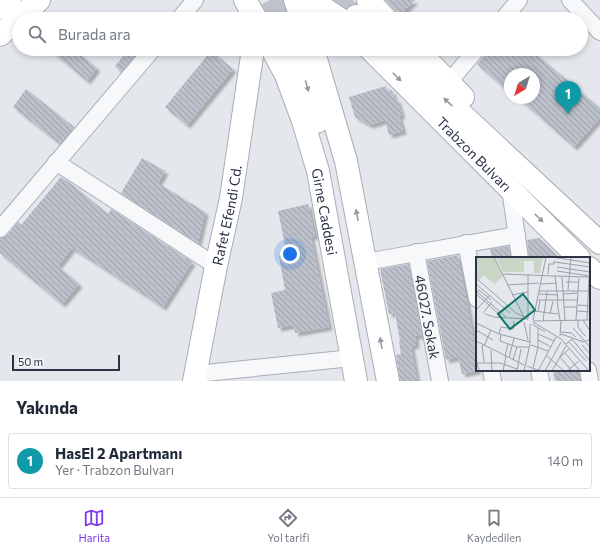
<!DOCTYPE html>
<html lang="tr">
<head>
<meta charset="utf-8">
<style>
	:root { --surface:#fff; --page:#f2f2f3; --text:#1f2937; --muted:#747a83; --line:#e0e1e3; --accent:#7c3aed }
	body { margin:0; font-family:Commissioner,sans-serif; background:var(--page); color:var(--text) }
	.compass { position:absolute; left:504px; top:68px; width:36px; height:36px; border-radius:50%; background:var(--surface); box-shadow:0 2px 6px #0003; rotate:218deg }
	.scale { position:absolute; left:12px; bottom:10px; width:108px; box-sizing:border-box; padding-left:4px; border:2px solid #2b3445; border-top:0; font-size:11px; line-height:14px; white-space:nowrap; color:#2b3445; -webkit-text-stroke:3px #f4f6f9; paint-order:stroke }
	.you { position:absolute; left:290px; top:254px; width:14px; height:14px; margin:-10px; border:3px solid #fff; border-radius:50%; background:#1a73e8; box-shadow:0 0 0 6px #1a73e833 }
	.badge { display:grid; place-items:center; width:26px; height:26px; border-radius:50%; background:var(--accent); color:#fff; font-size:13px; font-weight:700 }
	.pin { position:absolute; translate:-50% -33px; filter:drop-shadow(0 1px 2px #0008) }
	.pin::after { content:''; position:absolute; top:21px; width:14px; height:12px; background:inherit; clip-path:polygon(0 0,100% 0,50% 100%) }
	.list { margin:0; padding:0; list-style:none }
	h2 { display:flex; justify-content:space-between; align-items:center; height:52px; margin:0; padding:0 16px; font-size:17px }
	h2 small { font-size:13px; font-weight:400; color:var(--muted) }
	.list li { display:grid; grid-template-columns:26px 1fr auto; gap:12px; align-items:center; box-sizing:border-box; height:56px; margin:0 8px 8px; padding:0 8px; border:1px solid var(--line); border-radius:4px }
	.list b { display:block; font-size:15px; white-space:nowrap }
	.list p { margin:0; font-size:13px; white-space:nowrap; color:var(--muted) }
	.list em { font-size:13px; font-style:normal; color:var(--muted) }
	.icon { flex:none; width:22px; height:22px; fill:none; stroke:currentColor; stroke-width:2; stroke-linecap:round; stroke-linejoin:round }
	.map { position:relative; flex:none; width:600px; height:381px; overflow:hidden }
	.search { position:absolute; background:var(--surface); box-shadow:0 2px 6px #0003; left:12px; right:12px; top:12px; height:44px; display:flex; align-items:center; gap:10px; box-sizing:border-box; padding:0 14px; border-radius:22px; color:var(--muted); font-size:15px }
	.sheet { height:116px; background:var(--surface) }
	nav { display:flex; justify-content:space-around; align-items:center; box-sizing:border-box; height:56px; border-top:1px solid var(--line); background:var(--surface); font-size:11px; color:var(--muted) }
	nav a { display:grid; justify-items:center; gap:2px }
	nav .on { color:var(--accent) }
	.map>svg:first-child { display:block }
	.building { fill:url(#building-back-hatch); filter:url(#shadow) }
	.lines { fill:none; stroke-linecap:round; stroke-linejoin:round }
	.secondary-tunnel { stroke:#bfc3cb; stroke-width:22; stroke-dasharray:22 11; stroke-linecap:butt }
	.street-casing { stroke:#a9aeb7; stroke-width:18 }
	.secondary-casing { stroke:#a9aeb7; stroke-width:24 }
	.street { stroke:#f7f8fa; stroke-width:16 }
	.secondary { stroke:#fff; stroke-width:22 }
	.oneway { fill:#959aa2 }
	.labels { text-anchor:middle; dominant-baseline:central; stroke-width:3; stroke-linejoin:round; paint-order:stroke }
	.street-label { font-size:14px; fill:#2b3445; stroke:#f4f6f9 }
	.inset-road { fill:none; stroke:#9a9fa9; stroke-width:1 }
	.view { fill:#0f766e; fill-opacity:0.15; stroke:#0f766e; stroke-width:2 }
	.inset-edge { fill:none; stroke:#2b3445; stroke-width:2 }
</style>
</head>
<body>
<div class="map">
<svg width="600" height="381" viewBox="0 0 600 381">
	<defs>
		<pattern id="building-back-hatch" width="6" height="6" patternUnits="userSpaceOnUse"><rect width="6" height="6" fill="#bbc0ca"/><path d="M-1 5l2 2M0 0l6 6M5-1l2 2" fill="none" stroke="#989da6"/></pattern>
		<filter id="shadow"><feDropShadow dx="3.5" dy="3.5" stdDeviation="1" flood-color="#0004"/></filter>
	</defs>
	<rect width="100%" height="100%" fill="#e4e7ec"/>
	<g class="building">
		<path d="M385,0H415L400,15Z"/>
		<path d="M49,49H74L97,68L87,81Z"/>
		<path d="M129,49H141L121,72L115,66Z"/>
		<path d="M491,49H530L600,108V118L574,147L518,98H534V74H510V93L477,64Z"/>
		<path d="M211,51L233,69L187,125L165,107Z"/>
		<path d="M386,86L388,92L392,90L395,100L397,99L402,115L399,116L403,131L389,135L385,120L370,125L355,117L349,97Z"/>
		<path d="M26,89L74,127L60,144L13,107Z"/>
		<path d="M142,158L165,171L158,183L205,212L198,243L121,193Z"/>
		<path d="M61,177L70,183L108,214L111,209L192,262L163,307L72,248L58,266L79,284L62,304L0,253V238L7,235L18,222L21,225Z"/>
		<path d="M308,204L315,236L311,237L329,327L295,333L294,325L278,328L271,293L285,290L279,256L287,255L278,211Z"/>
		<path d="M539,238L559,258H529L527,240Z"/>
		<path d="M509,246L510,258H492L490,249Z"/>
		<path d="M458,255L477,357V370H480L462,374L458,357L446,360L427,261Z"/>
		<path d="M409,264L422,335L415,336L416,345L411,346L417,381H400L396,355L401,354L399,341H400L395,313L389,314L380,269Z"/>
		<path d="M553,370H579L580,381H555Z"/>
	</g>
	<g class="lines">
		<g class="secondary-tunnel">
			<path d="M270,0L280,19"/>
			<path d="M333,0L356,16"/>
		</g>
		<g class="street-casing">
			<g id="street">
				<path d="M570,0L600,32"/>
				<path d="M179,19L195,0"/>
				<path d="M503,19L519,0"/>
				<path d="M449,82L477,49"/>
				<path d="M56,162L216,266"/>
				<path d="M510,189L520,258"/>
				<path d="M0,229L153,49"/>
				<path d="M466,243L477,299"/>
				<path id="s1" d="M416,252L440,381"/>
				<path d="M366,262L517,235"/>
				<path d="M491,370L493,381"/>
				<path d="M539,370L541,381"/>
				<path d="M588,370L590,381"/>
				<path d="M196,374L352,358"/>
			</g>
		</g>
		<g class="secondary-casing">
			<g id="secondary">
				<path d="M245,0L256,19"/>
				<path d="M295,0L302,19"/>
				<path d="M310,0L316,3L340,19"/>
				<path d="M368,0L386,19"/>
				<path d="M0,8L10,0"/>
				<path d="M356,16L360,19"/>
				<path d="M0,35L39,0"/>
				<path id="s2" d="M272,49L286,75L303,121L318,171L356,381"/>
				<path d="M293,49L302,69L317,122"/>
				<path d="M313,49L346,161L388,381"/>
				<path id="s3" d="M370,49L579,258"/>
				<path d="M392,49L600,243"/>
				<path d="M416,49L463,97"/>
				<path d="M589,268L600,278"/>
				<path id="s4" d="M194,381L216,266L231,198L253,49"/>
			</g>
		</g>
		<use href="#street" class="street"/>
		<use href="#secondary" class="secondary"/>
	</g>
	<defs><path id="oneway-solid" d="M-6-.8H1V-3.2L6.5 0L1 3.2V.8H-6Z"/></defs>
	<g class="oneway">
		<use href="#oneway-solid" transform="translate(397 77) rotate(45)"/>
		<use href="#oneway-solid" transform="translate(307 86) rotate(74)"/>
		<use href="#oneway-solid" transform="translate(448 102) rotate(-137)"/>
		<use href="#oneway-solid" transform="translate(357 215) rotate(-101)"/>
		<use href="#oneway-solid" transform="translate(539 218) rotate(45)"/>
		<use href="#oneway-solid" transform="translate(381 343) rotate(-100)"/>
	</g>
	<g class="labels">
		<g class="street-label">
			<text stroke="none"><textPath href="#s3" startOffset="148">Trabzon Bulvarı</textPath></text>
			<text stroke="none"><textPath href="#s2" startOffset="172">Girne Caddesi</textPath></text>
			<text stroke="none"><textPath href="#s4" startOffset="169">Rafet Efendi Cd.</textPath></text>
			<text stroke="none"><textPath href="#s1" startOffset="66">46027. Sokak</textPath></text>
		</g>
	</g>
	<g transform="translate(476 257)">
		<rect width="114" height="114" fill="#e4e7ec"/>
		<path d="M20,0H67L64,16H58V4H48V15H27Z" fill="#c9d6c5"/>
		<path d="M0,0H18L27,19L19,27L7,18L4,23L0,20Z" fill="#c9d6c5"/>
		<path class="inset-road" d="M18,0L48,60M76,0L114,6M79,5L114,10M81,10L114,15M81,14L114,19M27,17L79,19L82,44M52,17V62M72,17L73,7H78V4M79,19L113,20M86,20L89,63M0,21L40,56L52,62M90,25H103M0,27L34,56M65,27L81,26M31,28L63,26M92,33L95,0M0,34L30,60M63,34H114M1,35L3,33L15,43M0,37L13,48M63,37L82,38M87,37L102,36M36,38L52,35M61,43H102M81,44L84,63M13,48L26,60M102,48L114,49M88,50H101M1,52L14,38M58,54L82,57M101,54L114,55M62,55L64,43M7,56L16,45M9,57L18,60L52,62M74,57L77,44M57,63L70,0M100,63L103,21M102,63V70L109,79M107,63L114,74M111,63L113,20M57,64L114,63M67,64L71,35M48,65L52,83M57,65L85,82L113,114M0,66L23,77L54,85M56,67L69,75M97,71L114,90M0,73L17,83M85,75L95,76L100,80M23,77L25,70L37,72L38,64M25,77L24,84L41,90H53M62,77L78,84M85,77L108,85L114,82M84,79L85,63M62,83L75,90M0,84L48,108M93,85L110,104M90,87L96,82L114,104M6,88L8,105M55,88L72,94M106,88L114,97M8,89L15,73M93,92L84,100L96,114M15,93L16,114M89,96L104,114M70,98L88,114M29,99L32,87M33,101L38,81M0,102L3,114M37,103L41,90M0,106H24L41,112M51,109L64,114M57,111L62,90V71M27,114L30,99M41,114L45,92M48,114L54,87V67M62,114L80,80M69,114L85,85M76,114L90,89M91,114L103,104"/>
		<path class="view" d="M47,37L59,53L34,72L22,57Z"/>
		<rect width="114" height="114" class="inset-edge"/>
	</g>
</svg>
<svg class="compass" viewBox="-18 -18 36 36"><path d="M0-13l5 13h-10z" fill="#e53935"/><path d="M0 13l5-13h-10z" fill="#747a83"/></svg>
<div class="scale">50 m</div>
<div class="you"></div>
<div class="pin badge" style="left:568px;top:114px;background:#0f9aa8">1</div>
<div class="search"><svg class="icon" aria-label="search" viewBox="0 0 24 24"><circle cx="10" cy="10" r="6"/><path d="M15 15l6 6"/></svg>Burada ara</div>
</div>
<section class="sheet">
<h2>Yakında<small></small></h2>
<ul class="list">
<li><span class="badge" style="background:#0f9aa8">1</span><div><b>HasEl 2 Apartmanı</b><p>Yer · Trabzon Bulvarı</p></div><em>140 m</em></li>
</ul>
</section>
<nav>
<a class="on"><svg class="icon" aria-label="map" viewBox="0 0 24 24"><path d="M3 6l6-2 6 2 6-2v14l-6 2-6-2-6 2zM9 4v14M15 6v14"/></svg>Harita</a>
<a><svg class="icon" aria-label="directions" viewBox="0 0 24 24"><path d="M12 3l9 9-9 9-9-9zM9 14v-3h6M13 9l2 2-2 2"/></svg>Yol tarifi</a>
<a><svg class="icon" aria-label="saved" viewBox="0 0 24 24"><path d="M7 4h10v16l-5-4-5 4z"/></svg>Kaydedilen</a>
</nav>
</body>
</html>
